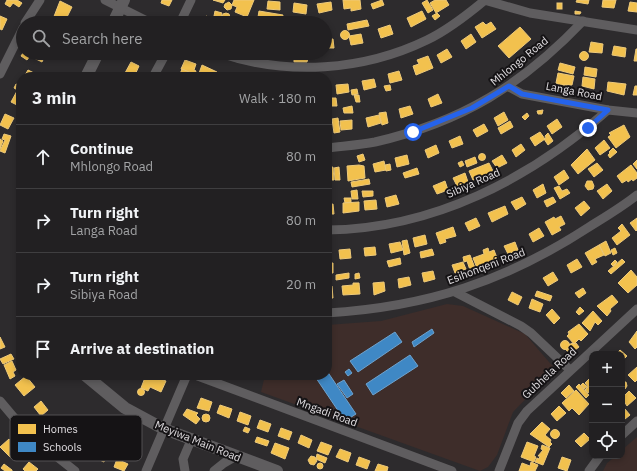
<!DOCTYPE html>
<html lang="en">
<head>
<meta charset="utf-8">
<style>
	:root { --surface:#222022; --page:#2e2d2f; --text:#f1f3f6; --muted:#a2a3a5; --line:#3f3e40 }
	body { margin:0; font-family:"IBM Plex Sans",sans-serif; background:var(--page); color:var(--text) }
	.controls { position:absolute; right:12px; bottom:12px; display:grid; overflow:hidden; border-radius:8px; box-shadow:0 2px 6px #0003 }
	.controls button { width:36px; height:36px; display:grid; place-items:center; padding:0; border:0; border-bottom:1px solid var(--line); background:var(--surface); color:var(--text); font:20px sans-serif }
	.stop { position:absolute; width:12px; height:12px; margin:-9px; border:3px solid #2563eb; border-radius:50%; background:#fff }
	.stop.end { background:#2563eb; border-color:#fff; box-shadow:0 1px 4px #0008 }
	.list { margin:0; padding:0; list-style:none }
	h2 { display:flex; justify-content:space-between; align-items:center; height:52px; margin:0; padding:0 16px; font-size:17px }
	h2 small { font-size:13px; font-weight:400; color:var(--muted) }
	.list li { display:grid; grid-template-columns:26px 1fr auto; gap:12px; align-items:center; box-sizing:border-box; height:64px; padding:0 16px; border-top:1px solid var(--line) }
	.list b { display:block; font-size:15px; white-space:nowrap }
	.list p { margin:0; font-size:13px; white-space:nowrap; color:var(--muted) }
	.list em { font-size:13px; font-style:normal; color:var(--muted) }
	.icon { flex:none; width:22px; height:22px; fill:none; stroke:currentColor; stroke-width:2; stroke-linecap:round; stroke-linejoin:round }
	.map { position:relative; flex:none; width:637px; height:471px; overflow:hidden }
	.search { position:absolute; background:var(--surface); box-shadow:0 2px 6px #0003; left:16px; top:16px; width:316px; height:44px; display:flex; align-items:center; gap:10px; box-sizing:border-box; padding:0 14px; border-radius:22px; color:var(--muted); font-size:15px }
	.panel { position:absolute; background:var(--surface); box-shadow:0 2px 6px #0003; left:16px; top:72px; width:316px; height:308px; border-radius:16px }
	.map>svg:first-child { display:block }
	.education { fill:#3e2d2a }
	.homes { fill:#f2c14e; stroke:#edc97a }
	.schools { fill:#3f88c5; stroke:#6fa2cd }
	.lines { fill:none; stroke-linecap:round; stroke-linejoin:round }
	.street { stroke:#5f5d5f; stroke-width:9 }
	.secondary { stroke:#5f5d5f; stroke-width:12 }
	.route { stroke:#2563eb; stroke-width:5 }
	.labels { text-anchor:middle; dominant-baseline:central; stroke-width:4; stroke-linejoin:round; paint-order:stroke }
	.street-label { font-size:11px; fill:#e0dde0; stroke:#151315 }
	.key { fill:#151315; stroke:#525052; stroke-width:1 }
	.key-label { font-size:11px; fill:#e0dde0 }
</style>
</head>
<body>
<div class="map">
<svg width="637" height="471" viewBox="0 0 637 471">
	<rect width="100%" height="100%" fill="#2d2b2d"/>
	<g class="education">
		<path d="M447,304L463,306L525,334L555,369L513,412L497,455L488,467L480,471L261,392L265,375H327V325L381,321Z"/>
		<path d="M637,437V471H603L607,463L616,456H622V450Z"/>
	</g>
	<g class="homes">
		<path d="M7,0H17L22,3L19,7L13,3L10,7L5,4Z"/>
		<path d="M162,0H172L169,6L161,3Z"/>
		<path d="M213,0H225L223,3Z"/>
		<path d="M234,0H254L247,17L235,12L237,7L232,5Z"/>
		<path d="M343,0H360L361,9L351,11V8L344,9Z"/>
		<path d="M382,0L384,5L373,9L371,4Z"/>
		<path d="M427,0L433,10L428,13L422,3Z"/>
		<path d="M435,0H446L449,5L436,13L430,3Z"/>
		<path d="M577,0H589L588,4L576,2Z"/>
		<path d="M603,0H616L614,8L602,7Z"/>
		<path d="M60,1L72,7L64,23L53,19Z"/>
		<path d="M268,1L280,2V10L267,9Z"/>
		<path d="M229,2L232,5L231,9L227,10L224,7L225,4Z"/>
		<path d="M331,2L332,10L319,13L317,4Z"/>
		<path d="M630,2L637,3V12L628,11Z"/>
		<path d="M294,3L307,5L306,14L293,12Z"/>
		<rect x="557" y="3" width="5" height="6"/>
		<path d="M215,11L222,13L221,18L214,16Z"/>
		<path d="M259,11L283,15L282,21L258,17Z"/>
		<path d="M422,11L426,19L411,27L407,18Z"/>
		<path d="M575,11L581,12L580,14H575Z"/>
		<path d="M437,13L440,16L435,20L432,16Z"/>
		<circle cx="226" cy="17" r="4"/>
		<path d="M0,16L7,19L2,30L0,29Z"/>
		<path d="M206,16L214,19L213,22L216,23H204Z"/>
		<path d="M367,20L369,26L348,30L347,24Z"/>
		<path d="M483,22L486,25L491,22L496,29L482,38L475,27Z"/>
		<path d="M390,25L393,34L381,38L378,29Z"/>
		<path d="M520,27L531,39L509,58L498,46Z"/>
		<circle cx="345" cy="35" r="4.5"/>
		<path d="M361,34L363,43L351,45L349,36Z"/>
		<path d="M471,34L476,42L466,49L461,41Z"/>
		<path d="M325,39H333L334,48H325Z"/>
		<path d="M591,42L603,44L602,53L589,52Z"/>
		<path d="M614,46L626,48L625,57L612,55Z"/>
		<path d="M447,49L452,57L441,63L437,55Z"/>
		<path d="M636,49H637V61H634Z"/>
		<circle cx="584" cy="56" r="4.5"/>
		<path d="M23,53H32L27,60L21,56Z"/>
		<path d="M36,53H46L42,62L34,58Z"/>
		<path d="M135,53H146L143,58Z"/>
		<path d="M428,56L433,68L416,75L413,66L419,64L417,60Z"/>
		<path d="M294,58H308L307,62H294Z"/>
		<path d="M185,60L196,64L194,70L196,71L195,74L181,69Z"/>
		<path d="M131,62L139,66L134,77L125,73Z"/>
		<path d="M560,63L575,67L573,74L558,70Z"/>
		<path d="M202,65L217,72L215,77L198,76Z"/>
		<path d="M585,67L597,69L596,77L584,75Z"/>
		<path d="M182,69L189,72L188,77L180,74Z"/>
		<path d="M28,70L36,74L35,77H24Z"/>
		<path d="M399,71L402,80L390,83L388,74Z"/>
		<path d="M176,73L188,77H175Z"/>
		<path d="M558,73L574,76L572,85H560L556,83Z"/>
		<path d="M583,77L595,79L594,89L582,86Z"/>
		<path d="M374,79L376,87L364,90L362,81Z"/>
		<path d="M608,82L626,84L624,95L607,91Z"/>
		<path d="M16,84L21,86V92L14,88Z"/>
		<path d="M348,84L349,92L337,94L336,85Z"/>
		<path d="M390,85L391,90L386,91L384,86Z"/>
		<path d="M635,86H637V95H633Z"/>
		<path d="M357,89L358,94L352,95L351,90Z"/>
		<path d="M17,91L21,93L19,106L11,102Z"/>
		<path d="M438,94L442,103L431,107L428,99Z"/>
		<path d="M354,95H359L360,102H356Z"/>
		<path d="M330,98H336L337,106H331Z"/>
		<path d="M352,106L353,113H344L343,108Z"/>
		<path d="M410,106L413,114L401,118L399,109Z"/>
		<path d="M543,110L542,114H538L537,111Z"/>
		<path d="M386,112L388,123L382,125L379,113Z"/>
		<path d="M504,112L508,120L498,126L494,118Z"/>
		<path d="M527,113L529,116L525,120L522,117Z"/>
		<path d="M5,114L14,118L8,129L0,125Z"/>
		<path d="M379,115L381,123L368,127L366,118Z"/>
		<path d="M338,118L340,132L334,133L332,119Z"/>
		<path d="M557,119L562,127L552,134L547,126Z"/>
		<path d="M352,120V129L341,130L340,121Z"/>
		<path d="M510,121L513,127L501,134L498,128Z"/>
		<path d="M484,124L488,131L477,137L473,130Z"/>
		<path d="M624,125L630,137L616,148L608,137L611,135L609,133Z"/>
		<path d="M540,132L545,139L535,146L530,138Z"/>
		<path d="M548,133L553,141L548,145L544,139L546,138L545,136Z"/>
		<path d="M4,134L11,136L5,153L0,151L5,140L2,139Z"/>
		<path d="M460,136L463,144L452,148L449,141Z"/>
		<path d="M0,139L3,141L0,149Z"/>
		<path d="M604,140L610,148L600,155L595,148Z"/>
		<path d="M521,144L525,150L516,157L512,150Z"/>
		<path d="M436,145L439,153L428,158L425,150Z"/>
		<path d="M613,148L617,152L610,158L608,155L610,153L609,152Z"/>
		<path d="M587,149L595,160L578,174L571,165Z"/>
		<circle cx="482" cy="157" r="3.5"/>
		<path d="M363,154L365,160L359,162L357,156Z"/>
		<path d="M407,155L409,164L397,167L395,158Z"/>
		<path d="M502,155L507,163L497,168L492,161Z"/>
		<path d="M475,157L477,163L467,167L465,161Z"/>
		<path d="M637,160V169L633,164Z"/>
		<path d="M384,161L386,170L375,172L373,164Z"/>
		<path d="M462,161L464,165L460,167L458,163Z"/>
		<path d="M489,163L493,171L488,173L489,175L473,180L469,171Z"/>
		<path d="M597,163L603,170L594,177L588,169Z"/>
		<path d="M390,164L391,170L386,171L385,165Z"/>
		<path d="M359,165L364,166L365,178L348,181L347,166Z"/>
		<path d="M631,165L637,173V178L633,181L632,179L628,182L627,180L622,183L617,176Z"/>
		<path d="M333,167L334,180H327V168Z"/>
		<path d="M339,167L340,180H335L334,168Z"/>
		<path d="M417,168L419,174L405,178L403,173Z"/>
		<path d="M564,170L569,178L559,185L554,177Z"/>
		<path d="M465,173L468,182L457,186L453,178Z"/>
		<path d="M369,179L370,184L352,187L351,182Z"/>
		<path d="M445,181L448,190L437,194L433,186Z"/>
		<path d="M587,181H592L594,186L593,189L588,190L585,186Z"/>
		<path d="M543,184L546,193L537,198L533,190Z"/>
		<path d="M607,184L612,191L603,199L597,191Z"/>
		<path d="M559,186L562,191L567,189L570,193L560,199L554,188Z"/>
		<path d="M357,190L358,199H352L351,191Z"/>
		<path d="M362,191H373V196L363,197Z"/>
		<path d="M396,195L399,204L387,207L385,198Z"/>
		<path d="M522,197L526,204L516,210L511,202Z"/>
		<path d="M553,197L556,202L547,207L544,201Z"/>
		<path d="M344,198H351V202L345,203Z"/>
		<path d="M376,200L377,209L365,210L364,201Z"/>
		<path d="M584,201L590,208L581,216L575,208Z"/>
		<path d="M359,202V211L343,213V203Z"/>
		<path d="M333,204L334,214H327V205Z"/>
		<path d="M505,206L508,214L492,222L488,213Z"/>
		<path d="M561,216L565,224L559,227L561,230L552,235L545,222L554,217L555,219Z"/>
		<path d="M476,218L480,226L469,231L465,223Z"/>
		<path d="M637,218V230L636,231L630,223Z"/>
		<path d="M622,224L630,235L617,245L612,238L621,231L618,228Z"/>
		<path d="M453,227L456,236L445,239L446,242L440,244L436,233Z"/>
		<path d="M539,228L544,236L533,242L529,234Z"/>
		<path d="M425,235L427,244L415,247L413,238Z"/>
		<path d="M407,240L410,253L404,255L402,241Z"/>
		<path d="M606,241L611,253L605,256L599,245Z"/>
		<path d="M400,242L403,250L391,253L389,244Z"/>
		<path d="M515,242L518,250L508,254L504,246Z"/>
		<path d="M599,245L604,255L595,259L597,262L592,265L585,253Z"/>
		<path d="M375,247L376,255L365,256L364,248Z"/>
		<path d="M488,248L489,252L494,250L497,258L477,268L473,258L484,254L483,250Z"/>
		<path d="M615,248L617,253L613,255L611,250Z"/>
		<path d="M350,249L351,258L340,259L339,250Z"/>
		<path d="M432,249L434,255L421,258L420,252Z"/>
		<path d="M470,255L475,268L470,270L467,261L464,262L463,257Z"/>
		<path d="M400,258L401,264L389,267L387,261Z"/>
		<path d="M577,259L582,267L571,273L567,265Z"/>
		<path d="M622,259L625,262L611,274L608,271Z"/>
		<path d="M615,260L617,262L613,266L611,264Z"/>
		<path d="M463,262L466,269L455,273L452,265Z"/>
		<path d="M329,263H333V273H327V266H329Z"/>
		<path d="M631,270L637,277V285L628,293L618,283Z"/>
		<path d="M433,271L435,279L424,282L422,273Z"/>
		<path d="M553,272L558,280L548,286L543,278Z"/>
		<path d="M349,273V278L336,280V275Z"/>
		<path d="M359,273L360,278L355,279V274Z"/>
		<path d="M409,277L411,285L399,288L398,279Z"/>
		<path d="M384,282L385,291L374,295L373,283Z"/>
		<path d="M353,283H359L360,294L343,295L342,286L353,285Z"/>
		<path d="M327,286H332L333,298H327Z"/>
		<path d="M583,288L586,293L579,298L575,293Z"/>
		<path d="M537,291L552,296L550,301L535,296Z"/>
		<path d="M512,292L522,297L518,305L508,300Z"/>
		<path d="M612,295L618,302L610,309L611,311L607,316L597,306Z"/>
		<path d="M532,299L543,304L540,312L529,308Z"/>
		<path d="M580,307L584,311L579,315L576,312Z"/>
		<path d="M552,309L560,318L554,324L546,315Z"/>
		<path d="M593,311L602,321L598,325L595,322L590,331L582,323Z"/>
		<path d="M579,324L588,334L581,341L579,339L574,344L567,336L569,334L568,332Z"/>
		<path d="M637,331V347L635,349L629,342Z"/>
		<path d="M0,337L5,347L0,349Z"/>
		<circle cx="565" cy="345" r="4.5"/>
		<path d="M572,343L573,344L576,343L579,347L571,353L566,350L571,347L569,345Z"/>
		<path d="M620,350L627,356L622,361V354H616Z"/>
		<path d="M11,354L14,359L3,364L0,359Z"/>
		<path d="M12,361L16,370L13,372L15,376L10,379L4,365Z"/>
		<path d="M637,367V380L635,382L628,375Z"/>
		<path d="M146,375H158L159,376L158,378L166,381L161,392L150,387L148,391L141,388Z"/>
		<path d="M230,375H244L243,379Z"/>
		<path d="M26,376L35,387L24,396L15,385Z"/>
		<path d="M590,378L592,381V388L588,393L585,390L588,387L585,383Z"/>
		<path d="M622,382H626L627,386L625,389H622Z"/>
		<path d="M583,383L587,387L584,389L581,385Z"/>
		<path d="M579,384L589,395L586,398L576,387Z"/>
		<path d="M569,385L574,391L566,398L561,393Z"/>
		<circle cx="141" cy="392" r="3.5"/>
		<path d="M576,390L589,404L579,415L572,408L569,411L562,403Z"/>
		<path d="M629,391L636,398L627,406L622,398Z"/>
		<path d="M201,398L212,402L209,411L197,408Z"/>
		<path d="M41,401L48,410L41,416L34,407Z"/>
		<path d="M220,405L232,409L229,418L217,413Z"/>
		<path d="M559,406L566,413L557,421L551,414Z"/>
		<path d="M187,409L198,413L196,415L200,419L196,424L183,415Z"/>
		<path d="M625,409L630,415L625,419L622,416V412Z"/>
		<path d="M240,412L251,416L248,425L237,421Z"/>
		<circle cx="206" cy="418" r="4"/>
		<path d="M260,420L271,424L268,432L257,428Z"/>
		<path d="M542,422L550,429L545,435L551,440L550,442L552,444L549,447L530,434Z"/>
		<path d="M245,427L250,429L248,433L243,431Z"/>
		<path d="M281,428L292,432L289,440L278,436Z"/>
		<circle cx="555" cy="434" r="4.5"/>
		<path d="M584,433L590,439L581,447L575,441Z"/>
		<path d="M301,435L312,440L309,448L298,443Z"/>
		<path d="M257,437L269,441L267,446L255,442Z"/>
		<path d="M9,439L20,452L12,459L0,447Z"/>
		<path d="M321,442L332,446L328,455L317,451Z"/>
		<path d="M527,442L538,446L534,456L536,457L534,462L521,457Z"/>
		<path d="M275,443L289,448L285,459L271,453Z"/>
		<path d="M542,445L550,448L543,465L535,462L537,458L539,459L540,456H538L543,450L541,449Z"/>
		<path d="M97,449L107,454L104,462L93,457Z"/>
		<path d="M340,449L351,453L348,462L336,457Z"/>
		<path d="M317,454L327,458L325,463L316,459Z"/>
		<path d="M311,456L315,457L317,461L314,465L310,464L308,460Z"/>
		<path d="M359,457L370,461L367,469L356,465Z"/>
		<path d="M562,457L571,460L567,471L558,468Z"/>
		<path d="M117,459L128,464L124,471L114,467Z"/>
		<path d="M29,462L38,469L36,471H25L23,469Z"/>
		<path d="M531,462L538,465L535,471H519L522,463L530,466Z"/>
		<circle cx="320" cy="466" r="3"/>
		<path d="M4,464L12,470V471H5L1,468Z"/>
		<path d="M378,464L388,467L387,471H375Z"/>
	</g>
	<g class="schools">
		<path d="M432,329L434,333L414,347L412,342Z"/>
		<path d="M395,332L402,342L358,372L350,361Z"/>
		<path d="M410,355L418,366L373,395L366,384Z"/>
		<path d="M349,369L352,373L348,376L345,372Z"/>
		<path d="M327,371L356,414L345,421L316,378L321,375H327Z"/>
		<path d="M344,380L353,394L347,398L337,384Z"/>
	</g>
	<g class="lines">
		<g class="street">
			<path d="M105,0L151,23"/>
			<path d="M484,0L530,13L637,30"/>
			<path d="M25,23L40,0"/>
			<path d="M180,23L191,0"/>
			<path d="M220,53C287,76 363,71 427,40C448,30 467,15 485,0"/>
			<path d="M0,74L23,28"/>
			<path d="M153,77L166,53"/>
			<path d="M509,87L522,94L608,110L637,113"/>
			<path d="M327,148C343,146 360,145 375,142C462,122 522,85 583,21"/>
			<path d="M327,230C433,229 530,179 608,110"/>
			<path d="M455,292L521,326L531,333L570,370"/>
			<path d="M327,313C427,307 506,281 589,227C605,217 622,207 637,195"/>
			<path d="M195,375L452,471"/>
			<path d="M0,401L27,433L75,471"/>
			<path d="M622,435L637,421"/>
			<path d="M146,471L187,375"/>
			<path d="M185,471L183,459L192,438"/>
			<path d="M214,471L224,463L236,456"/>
			<path d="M499,471L518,423L527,411L637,309"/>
			<path d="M589,471L600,456"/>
		</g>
		<g class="secondary">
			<path d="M113,23L124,0"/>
			<path d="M86,77L98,53"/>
			<path d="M85,375L125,408L164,429L277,471"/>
		</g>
	</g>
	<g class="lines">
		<path class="route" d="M413,132L472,108L509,86L522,94L608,110L588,128"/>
	</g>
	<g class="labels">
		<g class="street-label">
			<text transform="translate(519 61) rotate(-39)">Mhlongo Road</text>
			<text transform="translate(574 91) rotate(11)">Langa Road</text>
			<text transform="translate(473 183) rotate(-24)">Sibiya Road</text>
			<text transform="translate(486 266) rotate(-21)">Esihonqeni Road</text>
			<text transform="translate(549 373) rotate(-43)">Gubhela Road</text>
			<text transform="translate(327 412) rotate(20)">Mngadi Road</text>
			<text transform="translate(198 441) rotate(22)">Meyiwa Main Road</text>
		</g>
	</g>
	<rect x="10" y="415" width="132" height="46" rx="6" class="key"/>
	<rect x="18" y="424" width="18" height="10" fill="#f2c14e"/>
	<rect x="18" y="442" width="18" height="10" fill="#3f88c5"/>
	<g class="key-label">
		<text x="43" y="433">Homes</text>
		<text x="43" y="451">Schools</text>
	</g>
</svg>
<div class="controls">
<button>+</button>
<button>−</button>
<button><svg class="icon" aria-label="locate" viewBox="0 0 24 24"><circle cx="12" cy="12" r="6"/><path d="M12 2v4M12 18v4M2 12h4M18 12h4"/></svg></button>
</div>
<div class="stop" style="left:413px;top:132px"></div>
<div class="stop end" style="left:588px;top:128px"></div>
<div class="search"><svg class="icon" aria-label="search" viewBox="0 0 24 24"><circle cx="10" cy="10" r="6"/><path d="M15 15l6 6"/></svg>Search here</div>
<section class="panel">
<h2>3 min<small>Walk · 180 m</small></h2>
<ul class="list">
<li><svg class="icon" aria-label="ahead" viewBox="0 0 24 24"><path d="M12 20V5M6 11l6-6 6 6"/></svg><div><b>Continue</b><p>Mhlongo Road</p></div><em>80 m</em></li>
<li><svg class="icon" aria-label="right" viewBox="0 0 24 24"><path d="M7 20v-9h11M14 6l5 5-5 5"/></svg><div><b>Turn right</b><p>Langa Road</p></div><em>80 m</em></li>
<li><svg class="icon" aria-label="right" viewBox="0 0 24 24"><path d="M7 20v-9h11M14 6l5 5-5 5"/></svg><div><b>Turn right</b><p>Sibiya Road</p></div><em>20 m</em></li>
<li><svg class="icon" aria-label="arrive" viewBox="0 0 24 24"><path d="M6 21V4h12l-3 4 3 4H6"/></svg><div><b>Arrive at destination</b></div></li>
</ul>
</section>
</div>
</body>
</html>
